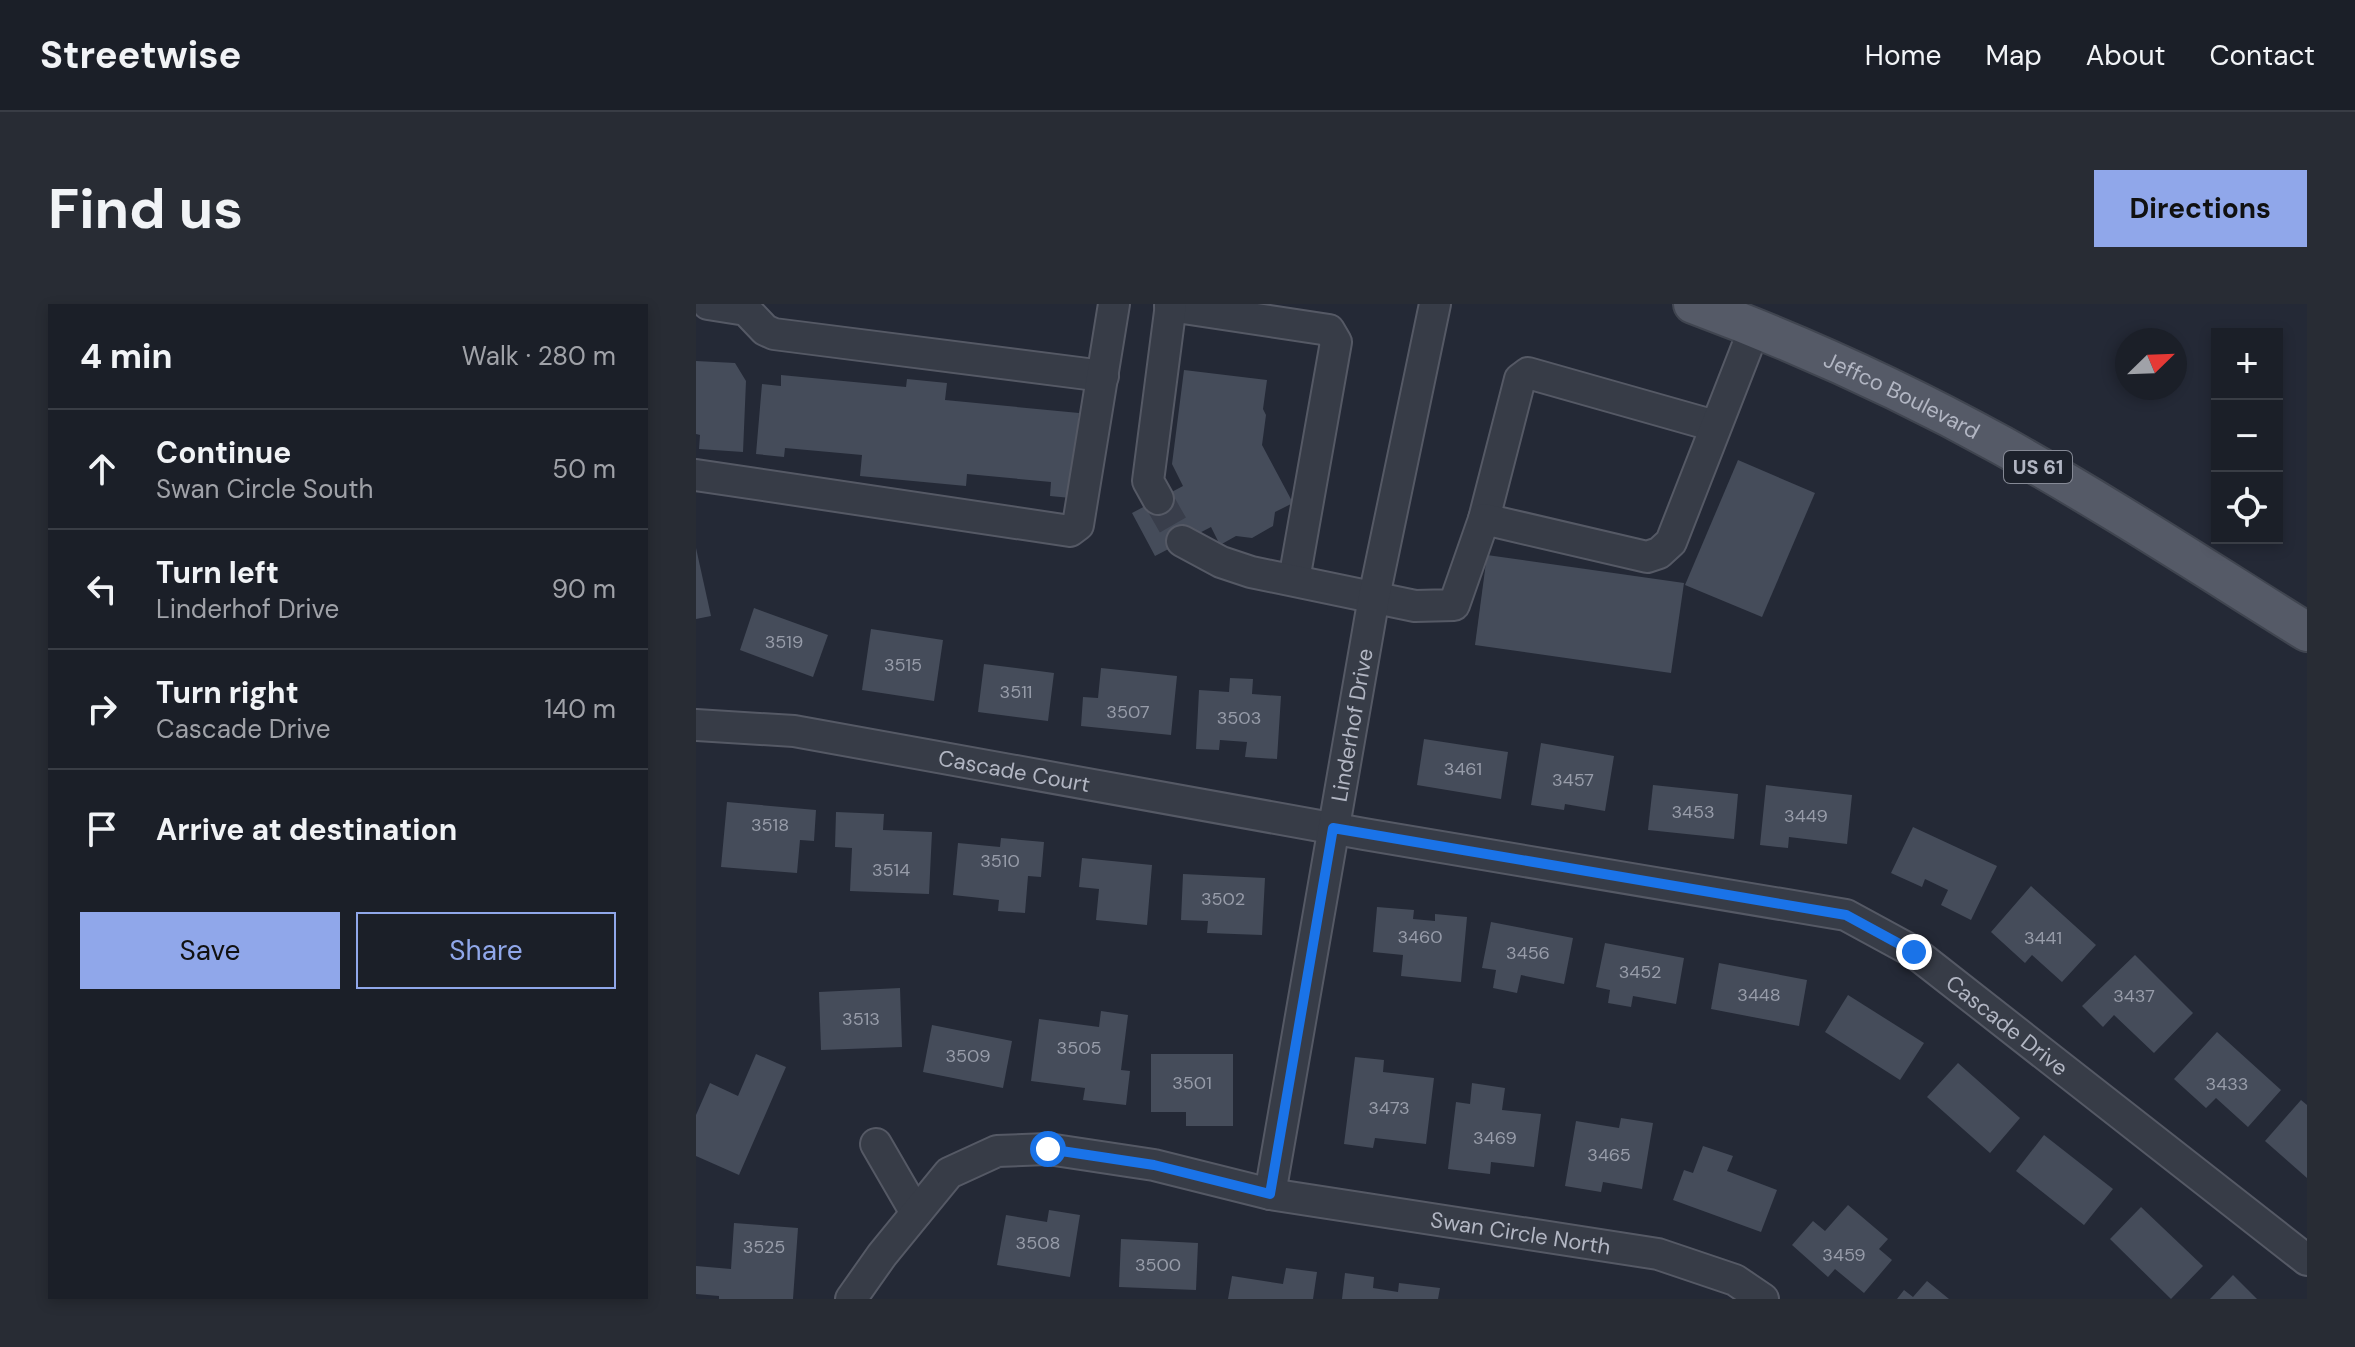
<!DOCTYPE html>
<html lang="en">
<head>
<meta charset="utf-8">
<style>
	:root { --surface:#1b1f28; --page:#282c34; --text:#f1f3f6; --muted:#a0a2a8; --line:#393d45; --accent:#90a7ea }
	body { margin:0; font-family:"DM Sans",sans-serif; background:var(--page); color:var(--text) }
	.controls { position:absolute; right:24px; top:24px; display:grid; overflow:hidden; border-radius:0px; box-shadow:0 4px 12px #0003 }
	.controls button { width:72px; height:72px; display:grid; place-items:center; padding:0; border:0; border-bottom:2px solid var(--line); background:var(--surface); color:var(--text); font:40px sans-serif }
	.compass { position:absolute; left:1419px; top:24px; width:72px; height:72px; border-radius:50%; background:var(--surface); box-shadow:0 4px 12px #0003; rotate:67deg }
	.stop { position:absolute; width:24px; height:24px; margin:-18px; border:6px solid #1a73e8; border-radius:50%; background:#fff }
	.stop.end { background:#1a73e8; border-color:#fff; box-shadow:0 2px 8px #0008 }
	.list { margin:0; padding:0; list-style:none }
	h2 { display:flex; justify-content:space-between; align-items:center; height:104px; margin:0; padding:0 32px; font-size:34px }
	h2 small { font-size:26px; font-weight:400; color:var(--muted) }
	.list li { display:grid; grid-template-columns:52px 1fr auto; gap:24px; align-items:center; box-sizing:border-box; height:120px; padding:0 32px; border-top:2px solid var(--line) }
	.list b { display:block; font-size:30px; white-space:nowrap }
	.list p { margin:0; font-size:26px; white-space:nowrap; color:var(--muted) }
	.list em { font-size:26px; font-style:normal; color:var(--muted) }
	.actions { display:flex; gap:16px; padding:24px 32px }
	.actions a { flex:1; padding:18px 0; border:2px solid var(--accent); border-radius:0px; text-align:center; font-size:28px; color:var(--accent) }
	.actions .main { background:var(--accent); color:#111 }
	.icon { flex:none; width:44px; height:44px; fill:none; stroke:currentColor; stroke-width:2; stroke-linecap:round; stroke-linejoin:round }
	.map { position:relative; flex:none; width:1611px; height:995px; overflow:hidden; border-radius:0px }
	header { display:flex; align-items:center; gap:48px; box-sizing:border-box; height:112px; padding:0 40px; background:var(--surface); border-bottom:2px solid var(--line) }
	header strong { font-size:38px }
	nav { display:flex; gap:44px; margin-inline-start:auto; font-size:28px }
	.intro { display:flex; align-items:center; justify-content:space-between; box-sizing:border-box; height:192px; padding:0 48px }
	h1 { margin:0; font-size:56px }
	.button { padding:20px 36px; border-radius:0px; background:var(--accent); color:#111; font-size:28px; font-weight:700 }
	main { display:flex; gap:48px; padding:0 48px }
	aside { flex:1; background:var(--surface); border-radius:0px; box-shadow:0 4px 12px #0003 }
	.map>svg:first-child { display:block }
	.building { fill:#454c5a }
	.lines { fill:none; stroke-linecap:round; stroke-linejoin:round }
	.minor-tunnel { stroke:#393e4b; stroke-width:30; stroke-dasharray:30 15; stroke-linecap:butt }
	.minor-casing { stroke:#555965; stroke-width:34 }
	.major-casing { stroke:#404550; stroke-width:42 }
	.minor { stroke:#373c47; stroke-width:30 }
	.major { stroke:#555a67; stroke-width:38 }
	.route { stroke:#1a73e8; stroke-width:10 }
	.labels { text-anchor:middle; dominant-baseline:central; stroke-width:7; stroke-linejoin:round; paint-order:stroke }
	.number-label { font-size:18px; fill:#979ca9 }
	.shield { fill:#1c212b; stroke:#858995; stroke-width:2 }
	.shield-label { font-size:20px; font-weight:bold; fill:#b2b6c3 }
	.street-label { font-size:22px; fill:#b2b6c3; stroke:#1c212b }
</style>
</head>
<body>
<header>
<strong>Streetwise</strong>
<nav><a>Home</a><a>Map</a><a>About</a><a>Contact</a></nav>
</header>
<div class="intro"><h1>Find us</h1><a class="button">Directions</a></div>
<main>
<aside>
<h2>4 min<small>Walk · 280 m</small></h2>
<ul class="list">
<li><svg class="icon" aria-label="ahead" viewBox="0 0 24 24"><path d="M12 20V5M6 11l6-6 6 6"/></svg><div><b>Continue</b><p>Swan Circle South</p></div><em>50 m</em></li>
<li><svg class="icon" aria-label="left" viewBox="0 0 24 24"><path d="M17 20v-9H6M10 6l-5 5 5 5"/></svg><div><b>Turn left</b><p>Linderhof Drive</p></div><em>90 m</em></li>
<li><svg class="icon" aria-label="right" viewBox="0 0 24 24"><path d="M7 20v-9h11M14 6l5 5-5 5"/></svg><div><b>Turn right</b><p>Cascade Drive</p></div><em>140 m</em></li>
<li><svg class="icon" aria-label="arrive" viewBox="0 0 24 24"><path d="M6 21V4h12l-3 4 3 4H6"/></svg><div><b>Arrive at destination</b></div></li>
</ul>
<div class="actions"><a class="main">Save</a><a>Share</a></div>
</aside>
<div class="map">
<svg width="1611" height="995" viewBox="0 0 1611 995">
	<rect width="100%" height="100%" fill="#242936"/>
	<g class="building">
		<path d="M0,57L39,59L50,77L47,148L3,145L4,131L0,130Z"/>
		<path d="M488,66L571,76L567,105L570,111L566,141L597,199L579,208L577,222L556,234L540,232L524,241L515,223L459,252L436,209L487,182L476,160Z"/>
		<path d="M85,71L210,83L211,75L251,79L249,96L383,109L375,194L354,192L355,178L271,170L270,182L164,172L166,151L89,144L88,153L60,150L66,80L85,82Z"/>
		<path d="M1042,156L1119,189L1066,313L989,281Z"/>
		<path d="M0,244L15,312L0,315Z"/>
		<path d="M791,251L988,279L975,369L779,341Z"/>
		<path d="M58,304L132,331L117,373L44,346Z"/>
		<path d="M175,325L247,336L238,397L166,386Z"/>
		<path d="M288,360L358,369L352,417L282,408Z"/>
		<path d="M405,364L481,372L475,431L385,422L387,393L402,394Z"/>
		<path d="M534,374L557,375L556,390L585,392L581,455L549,453L551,438L524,436L523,446L500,445L503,386L533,388Z"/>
		<path d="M728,435L812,448L805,495L721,481Z"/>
		<path d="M845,439L918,452L909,507L869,500L868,506L835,501Z"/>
		<path d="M957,481L1042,490L1038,535L952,526Z"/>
		<path d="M1070,481L1156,491L1151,540L1093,533L1092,544L1064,541Z"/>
		<path d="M31,498L120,506L118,537L104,536L101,569L25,563Z"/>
		<path d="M140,508L188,510L187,526L236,528L233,590L154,587L156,544L139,543Z"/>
		<path d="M1217,523L1301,562L1275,616L1245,601L1252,586L1229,575L1226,583L1195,569Z"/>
		<path d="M305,534L348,538L345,573L332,572L329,609L302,607L303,596L257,591L262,539L304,543Z"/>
		<path d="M386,554L456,561L451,621L400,616L403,585L383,583Z"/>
		<path d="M487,570L569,574L566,631L511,629L512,617L485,616Z"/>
		<path d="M1335,582L1400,641L1366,678L1336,651L1329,659L1295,628Z"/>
		<path d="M681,603L718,606L717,615L739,617V610L771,613L765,678L705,672L707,651L677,648Z"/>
		<path d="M795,618L877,634L868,680L825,671L821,689L797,684L800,666L786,664Z"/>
		<path d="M909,639L988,654L980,700L937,692L935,703L912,699L914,686L900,683Z"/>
		<path d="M1439,651L1497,709L1458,749L1418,711L1407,723L1386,702Z"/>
		<path d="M1023,659L1111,676L1103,722L1015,705Z"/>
		<path d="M204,684L206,743L125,746L123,688Z"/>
		<path d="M1152,691L1228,739L1204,776L1129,728Z"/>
		<path d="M405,707L432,711L425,766L434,767L430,801L387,796L389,784L335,777L343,715L403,723Z"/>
		<path d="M236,721L316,737L307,784L227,768Z"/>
		<path d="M1521,728L1585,786L1552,823L1520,794L1510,804L1478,775Z"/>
		<path d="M60,750L90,763L43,871L0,852V811L14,779L42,792Z"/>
		<path d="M455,750H537V822H490V808H455Z"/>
		<path d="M659,753L688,756L687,768L738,774L730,840L679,834L677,844L648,840Z"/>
		<path d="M1262,759L1324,814L1294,849L1231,793Z"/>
		<path d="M776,779L809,784L806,806L845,810L838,863L795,858L794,870L752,865L760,798L774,800Z"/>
		<path d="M1605,796L1611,801V874L1569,837Z"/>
		<path d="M925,814L957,819L946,885L907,878L905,888L869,882L880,817L923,824Z"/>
		<path d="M1348,831L1417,885L1388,921L1320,867Z"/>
		<path d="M1007,842L1037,852L1031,867L1081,886L1065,928L977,896L988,866L997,869Z"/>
		<path d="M1152,901L1192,935L1183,945L1196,956L1168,989L1139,965L1132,973L1096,941L1117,917L1129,927Z"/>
		<path d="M1445,903L1507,962L1475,995L1414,935Z"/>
		<path d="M353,906L384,911L374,973L301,961L310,911L351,918Z"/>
		<path d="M38,919L102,924L97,995H23V992L0,990V962L35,965Z"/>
		<path d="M425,935L502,939L500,986L423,983Z"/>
		<path d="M590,964L621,968L617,995H532L536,972L587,980Z"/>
		<path d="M649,969L678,973L677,984L702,988L703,979L744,984L742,995H646Z"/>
		<path d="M1537,971L1561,995H1514Z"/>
		<path d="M1231,977L1253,995H1201L1208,986L1217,993Z"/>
	</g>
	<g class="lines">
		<path class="minor-tunnel" d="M462,195L486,237"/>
		<g class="minor-casing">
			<g id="minor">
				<path d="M12,0L50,6L69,26L78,30L407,72"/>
				<path d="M474,2L633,26L640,38L598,276"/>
				<path d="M0,171L374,227L382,221L418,0"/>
				<path d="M462,195L452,177L475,0"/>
				<path d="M788,215L824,75L832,69L1019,122"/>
				<path d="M486,237L525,258L555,268L719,302L758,301L788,215L951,253L963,249L975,238L1059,23"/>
				<path id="s1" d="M0,421L98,427L668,530L1150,611L1218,648L1611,956"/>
				<path d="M180,840L220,909"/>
				<path id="s2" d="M574,890L678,293L739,0"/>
				<path id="s3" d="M155,995L186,951L253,869L301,847L352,845L458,861L574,890L962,950L1039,976L1067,995"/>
			</g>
		</g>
		<g class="major-casing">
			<g id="major">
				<path id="s4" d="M997,0C1102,39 1207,87 1305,141C1409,199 1510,265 1611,328"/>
			</g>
		</g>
		<use href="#minor" class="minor"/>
		<use href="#major" class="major"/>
	</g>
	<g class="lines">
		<path class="route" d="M352,845L458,861L574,890L637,524L1150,611L1218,648"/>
	</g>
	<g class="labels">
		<g class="number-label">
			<text x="88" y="338">3519</text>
			<text x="207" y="361">3515</text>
			<text x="320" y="388">3511</text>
			<text x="432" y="408">3507</text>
			<text x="543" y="414">3503</text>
			<text x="767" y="465">3461</text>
			<text x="877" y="476">3457</text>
			<text x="997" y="508">3453</text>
			<text x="1110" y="512">3449</text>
			<text x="74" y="521">3518</text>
			<text x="304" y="557">3510</text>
			<text x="195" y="566">3514</text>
			<text x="527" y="595">3502</text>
			<text x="724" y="633">3460</text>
			<text x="1347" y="634">3441</text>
			<text x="832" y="649">3456</text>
			<text x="944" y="668">3452</text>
			<text x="1063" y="691">3448</text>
			<text x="1438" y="692">3437</text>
			<text x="165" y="715">3513</text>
			<text x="383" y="744">3505</text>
			<text x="272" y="752">3509</text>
			<text x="496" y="779">3501</text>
			<text x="1531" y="780">3433</text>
			<text x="693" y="804">3473</text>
			<text x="799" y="834">3469</text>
			<text x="913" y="851">3465</text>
			<text x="342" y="939">3508</text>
			<text x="68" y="943">3525</text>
			<text x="1148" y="951">3459</text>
			<text x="462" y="961">3500</text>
		</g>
		<rect class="shield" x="1308" y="147" width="68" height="32" rx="6"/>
		<g class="shield-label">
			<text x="1342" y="163">US 61</text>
		</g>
		<g class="street-label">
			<text stroke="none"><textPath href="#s4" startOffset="228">Jeffco Boulevard</textPath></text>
			<text stroke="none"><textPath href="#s2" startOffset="476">Linderhof Drive</textPath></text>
			<text stroke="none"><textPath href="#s1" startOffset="322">Cascade Court</textPath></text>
			<text stroke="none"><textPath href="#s1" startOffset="1362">Cascade Drive</textPath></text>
			<text stroke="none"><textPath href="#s3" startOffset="744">Swan Circle North</textPath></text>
		</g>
	</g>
</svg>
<div class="controls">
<button>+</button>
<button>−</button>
<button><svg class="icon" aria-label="locate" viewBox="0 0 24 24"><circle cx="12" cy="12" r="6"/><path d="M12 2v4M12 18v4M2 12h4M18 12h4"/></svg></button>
</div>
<svg class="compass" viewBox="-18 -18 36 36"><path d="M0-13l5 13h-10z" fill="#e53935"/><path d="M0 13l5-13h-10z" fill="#a0a2a8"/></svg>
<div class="stop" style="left:352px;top:845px"></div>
<div class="stop end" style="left:1218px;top:648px"></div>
</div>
</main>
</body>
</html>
